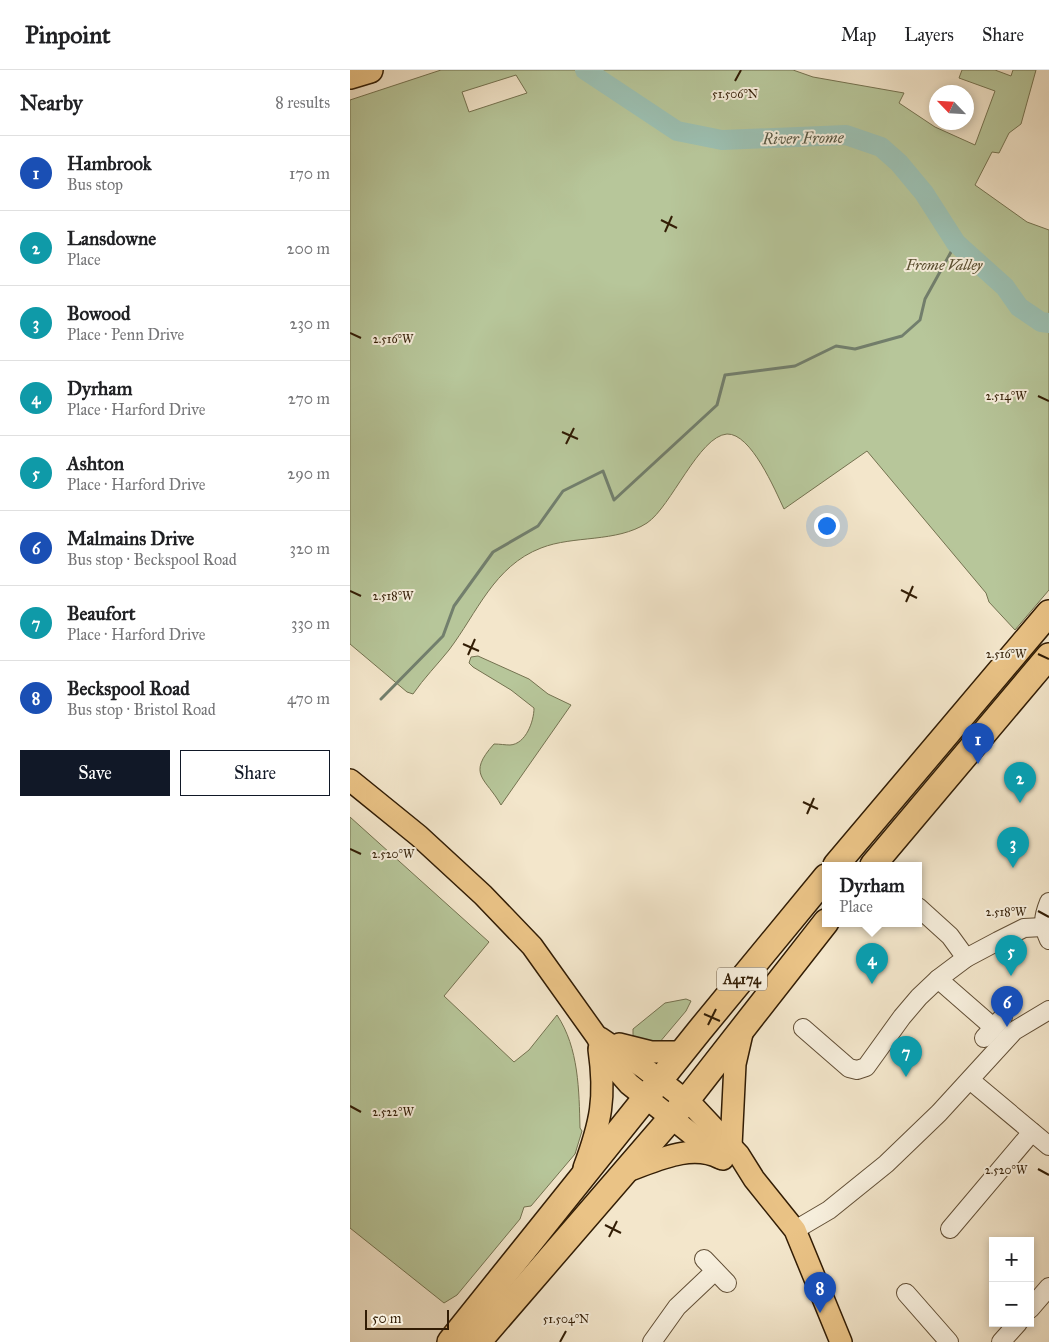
<!DOCTYPE html>
<html lang="en">
<head>
<meta charset="utf-8">
<style>
	:root { --surface:#fff; --page:#f6f6f6; --text:#202124; --muted:#757577; --line:#e0e0e0; --accent:#111827 }
	body { margin:0; font-family:"IM FELL Great Primer",serif; background:var(--page); color:var(--text) }
	.controls { position:absolute; right:15px; bottom:15px; display:grid; overflow:hidden; border-radius:0px; box-shadow:0 2px 8px #0003 }
	.controls button { width:45px; height:45px; display:grid; place-items:center; padding:0; border:0; border-bottom:1px solid var(--line); background:var(--surface); color:var(--text); font:25px sans-serif }
	.compass { position:absolute; left:579px; top:15px; width:45px; height:45px; border-radius:50%; background:var(--surface); box-shadow:0 2px 8px #0003; rotate:295deg }
	.scale { position:absolute; left:15px; bottom:12px; width:84px; box-sizing:border-box; padding-left:5px; border:2px solid #321d05; border-top:0; font-size:14px; line-height:18px; white-space:nowrap; color:#321d05; -webkit-text-stroke:4px #f7efdd; paint-order:stroke }
	.you { position:absolute; left:476px; top:455px; width:18px; height:18px; margin:-12px; border:4px solid #fff; border-radius:50%; background:#1a73e8; box-shadow:0 0 0 8px #1a73e833 }
	.badge { display:grid; place-items:center; width:32px; height:32px; border-radius:50%; background:var(--accent); color:#fff; font-size:16px; font-weight:700 }
	.pin { position:absolute; translate:-50% -41px; filter:drop-shadow(0 1px 2px #0008) }
	.pin::after { content:''; position:absolute; top:26px; width:18px; height:15px; background:inherit; clip-path:polygon(0 0,100% 0,50% 100%) }
	.popup { position:absolute; left:472px; top:792px; width:100px; height:65px; box-sizing:border-box; display:grid; place-content:center; border-radius:0px; background:var(--surface); filter:drop-shadow(0 1px 4px #0005); font-size:16px; white-space:nowrap; color:var(--muted) }
	.popup b { font-size:19px; color:var(--text) }
	.popup::after { content:''; position:absolute; left:50%; top:100%; margin-left:-10px; border:10px solid transparent; border-top-color:var(--surface) }
	.list { margin:0; padding:0; list-style:none }
	h2 { display:flex; justify-content:space-between; align-items:center; height:65px; margin:0; padding:0 20px; font-size:21px }
	h2 small { font-size:16px; font-weight:400; color:var(--muted) }
	.list li { display:grid; grid-template-columns:32px 1fr auto; gap:15px; align-items:center; box-sizing:border-box; height:75px; padding:0 20px; border-top:1px solid var(--line) }
	.list b { display:block; font-size:19px; white-space:nowrap }
	.list p { margin:0; font-size:16px; white-space:nowrap; color:var(--muted) }
	.list em { font-size:16px; font-style:normal; color:var(--muted) }
	.actions { display:flex; gap:10px; padding:15px 20px }
	.actions a { flex:1; padding:11px 0; border:1px solid var(--accent); border-radius:0px; text-align:center; font-size:18px; color:var(--accent) }
	.actions .main { background:var(--accent); color:#fff }
	.map { position:relative; flex:none; width:699px; height:1272px; overflow:hidden }
	header { display:flex; align-items:center; gap:30px; box-sizing:border-box; height:70px; padding:0 25px; background:var(--surface); border-bottom:1px solid var(--line) }
	header strong { font-size:24px }
	nav { display:flex; gap:28px; margin-inline-start:auto; font-size:18px }
	main { display:flex }
	aside { flex:1; background:var(--surface) }
	.map>svg:first-child { display:block }
	.green { fill:#b7c69a; stroke:#747250; fill-rule:evenodd }
	.lines { fill:none; stroke-linecap:round; stroke-linejoin:round }
	.stream { stroke:#727f6d; stroke-width:3 }
	.river { stroke:#9cc0b2; stroke-width:20 }
	.minor-casing { stroke:#624f36; stroke-width:20 }
	.major-casing { stroke:#321d05; stroke-width:24 }
	.highway-casing { stroke:#321d05; stroke-width:28 }
	.minor { stroke:#f7efdd; stroke-width:18 }
	.major { stroke:#eac386; stroke-width:21 }
	.highway { stroke:#eac386; stroke-width:25 }
	.ticks { fill:none; stroke:#321d05; stroke-width:2 }
	.labels { text-anchor:middle; dominant-baseline:central; stroke-width:4; stroke-linejoin:round; paint-order:stroke }
	.shield { fill:#f7efdd; stroke:#6d5c46; stroke-width:1 }
	.shield-label { font-size:14px; font-weight:bold; fill:#321d05 }
	.park-label { font-size:15px; font-style:italic; fill:#5a5032; stroke:#f7efdd }
	.water-label { font-size:16px; font-style:italic; fill:#575642; stroke:#f7efdd }
	.ticks-label { font-size:12px; text-anchor:middle; fill:#321d05; stroke:#f7efdd; stroke-width:4; stroke-linejoin:round; paint-order:stroke }
</style>
</head>
<body>
<header>
<strong>Pinpoint</strong>
<nav><a>Map</a><a>Layers</a><a>Share</a></nav>
</header>
<main>
<aside>
<h2>Nearby<small>8 results</small></h2>
<ul class="list">
<li><span class="badge" style="background:#1a4fb4">1</span><div><b>Hambrook</b><p>Bus stop</p></div><em>170 m</em></li>
<li><span class="badge" style="background:#0f9aa8">2</span><div><b>Lansdowne</b><p>Place</p></div><em>200 m</em></li>
<li><span class="badge" style="background:#0f9aa8">3</span><div><b>Bowood</b><p>Place · Penn Drive</p></div><em>230 m</em></li>
<li><span class="badge" style="background:#0f9aa8">4</span><div><b>Dyrham</b><p>Place · Harford Drive</p></div><em>270 m</em></li>
<li><span class="badge" style="background:#0f9aa8">5</span><div><b>Ashton</b><p>Place · Harford Drive</p></div><em>290 m</em></li>
<li><span class="badge" style="background:#1a4fb4">6</span><div><b>Malmains Drive</b><p>Bus stop · Beckspool Road</p></div><em>320 m</em></li>
<li><span class="badge" style="background:#0f9aa8">7</span><div><b>Beaufort</b><p>Place · Harford Drive</p></div><em>330 m</em></li>
<li><span class="badge" style="background:#1a4fb4">8</span><div><b>Beckspool Road</b><p>Bus stop · Bristol Road</p></div><em>470 m</em></li>
</ul>
<div class="actions"><a class="main">Save</a><a>Share</a></div>
</aside>
<div class="map">
<svg width="699" height="1272" viewBox="0 0 699 1272">
	<rect width="100%" height="100%" fill="#f3e6cb"/>
	<filter id="stains"><feTurbulence type="fractalNoise" baseFrequency=".004" numOctaves="4"/><feColorMatrix values="0 0 0 0 .2 0 0 0 0 .09 0 0 0 0 .02 0 0 0 .5 -.17"/></filter>
	<radialGradient id="worn" r=".72"><stop offset=".6" stop-color="#630" stop-opacity="0"/><stop offset="1" stop-color="#630" stop-opacity=".3"/></radialGradient>
	<g class="green">
		<path d="M91,0H443L463,7L554,23L549,33L585,57L625,75L645,21L609,8L612,0H645L661,6L663,0H686L671,54L659,63L649,83L642,82L625,115L677,152L699,160V520L665,560L639,532L636,523L517,381L434,439C425,420 401,363 377,364C349,366 321,437 297,453C266,473 224,465 191,478C144,496 127,543 99,580C87,595 74,608 63,624L57,622L0,574V30ZM166,5L177,23L119,42L112,22Z"/>
		<path d="M128,586L179,609L198,624L221,635L151,735C136,708 116,705 144,674C150,674 155,675 160,675C176,674 184,651 184,638L161,620L123,597L119,593L121,587Z"/>
		<path d="M0,747L139,872L94,926L164,992L179,980L207,945C229,978 229,1021 230,1058L232,1061L225,1084L181,1136L174,1137L170,1149L107,1225L94,1233L0,1158Z"/>
		<path d="M336,929L341,931L336,941L309,973L286,969L283,966V959L315,933Z"/>
	</g>
	<g class="lines">
		<path class="stream" d="M31,629L93,566L104,536L143,482L188,456L213,421L253,401L264,430L367,335L375,305L445,296L486,276L505,279L552,266L570,250L575,229L606,173"/>
		<path class="river" d="M235,0L327,61L372,70L496,65L531,77L549,93L574,123L606,173L655,217L669,237L691,252L699,253"/>
		<g class="minor-casing">
			<g id="minor">
				<path d="M699,832C693,847 692,855 699,870"/>
				<path d="M568,837L600,866L616,888"/>
				<path d="M588,909L643,957"/>
				<path d="M453,958L499,998L507,1000L516,997L552,947L569,927L588,909L616,888L648,871L674,858L693,857"/>
				<path d="M634,968L653,947"/>
				<path d="M620,1010L699,1076"/>
				<path d="M600,1159L682,1062"/>
				<path d="M445,1160L479,1140L536,1094L589,1043L664,961L699,940"/>
				<path d="M354,1189L377,1213"/>
				<path d="M556,1223L599,1272"/>
				<path d="M680,1239L699,1217"/>
				<path d="M302,1272L327,1237L365,1201"/>
				<path d="M651,1272L668,1253"/>
			</g>
		</g>
		<g class="major-casing">
			<g id="major">
				<path d="M0,710L69,766L133,825L182,876L247,967L264,997L279,1014L373,1089"/>
				<path d="M250,968L293,997L344,1037L389,1085L404,1109L445,1160L491,1272"/>
				<path d="M269,974L301,982H333"/>
				<path d="M381,1076L385,994L393,959"/>
				<path d="M234,1098C251,1052 256,1028 249,979"/>
				<path d="M277,1101C306,1091 341,1073 370,1088"/>
			</g>
		</g>
		<g class="highway-casing">
			<g id="highway">
				<path d="M0,6L20,0"/>
				<path d="M486,795L699,543"/>
				<path d="M523,795L699,586"/>
				<path d="M100,1272L350,960L476,807"/>
				<path d="M128,1272L336,1031L476,852"/>
			</g>
		</g>
		<use href="#minor" class="minor"/>
		<use href="#major" class="major"/>
		<use href="#highway" class="highway"/>
	</g>
	<path class="ticks" d="M385,11L391,0M311,150L327,158M315,162L322,146M0,263L11,268M688,326L699,331M212,362L228,369M216,374L224,358M551,520L567,528M0,521L11,526M556,532L563,516M113,574L129,581M688,584L699,589M118,585L125,569M453,732L468,739M457,744L464,728M0,779L11,784M688,841L699,847M354,944L370,951M358,955L366,939M0,1036L11,1042M688,1099L699,1105M255,1155L271,1163M259,1167L267,1151M210,1272L216,1261"/>
	<g class="labels">
		<rect class="shield" x="367" y="897.5" width="50" height="23" rx="4"/>
		<g class="shield-label">
			<text x="392" y="909">A4174</text>
		</g>
		<g class="park-label">
			<text x="594" y="195">Frome Valley</text>
		</g>
		<g class="water-label">
			<text transform="translate(453 68) rotate(-1)">River Frome</text>
		</g>
	</g>
	<g class="ticks-label">
		<text x="385" y="28">51.506°N</text>
		<text x="43" y="273">2.516°W</text>
		<text x="656" y="330">2.514°W</text>
		<text x="43" y="530">2.518°W</text>
		<text x="656" y="588">2.516°W</text>
		<text x="43" y="788">2.520°W</text>
		<text x="656" y="846">2.518°W</text>
		<text x="43" y="1046">2.522°W</text>
		<text x="656" y="1104">2.520°W</text>
		<text x="216" y="1253">51.504°N</text>
	</g>
	<rect width="100%" height="100%" filter="url(#stains)"/>
	<rect width="100%" height="100%" fill="url(#worn)"/>
</svg>
<div class="controls">
<button>+</button>
<button>−</button>
</div>
<svg class="compass" viewBox="-18 -18 36 36"><path d="M0-13l5 13h-10z" fill="#e53935"/><path d="M0 13l5-13h-10z" fill="#757577"/></svg>
<div class="scale">50 m</div>
<div class="you"></div>
<div class="pin badge" style="left:628px;top:694px;background:#1a4fb4">1</div>
<div class="pin badge" style="left:670px;top:733px;background:#0f9aa8">2</div>
<div class="pin badge" style="left:663px;top:798px;background:#0f9aa8">3</div>
<div class="pin badge" style="left:522px;top:914px;background:#0f9aa8">4</div>
<div class="popup"><b>Dyrham</b>Place</div>
<div class="pin badge" style="left:661px;top:906px;background:#0f9aa8">5</div>
<div class="pin badge" style="left:657px;top:957px;background:#1a4fb4">6</div>
<div class="pin badge" style="left:556px;top:1007px;background:#0f9aa8">7</div>
<div class="pin badge" style="left:470px;top:1243px;background:#1a4fb4">8</div>
</div>
</main>
</body>
</html>
